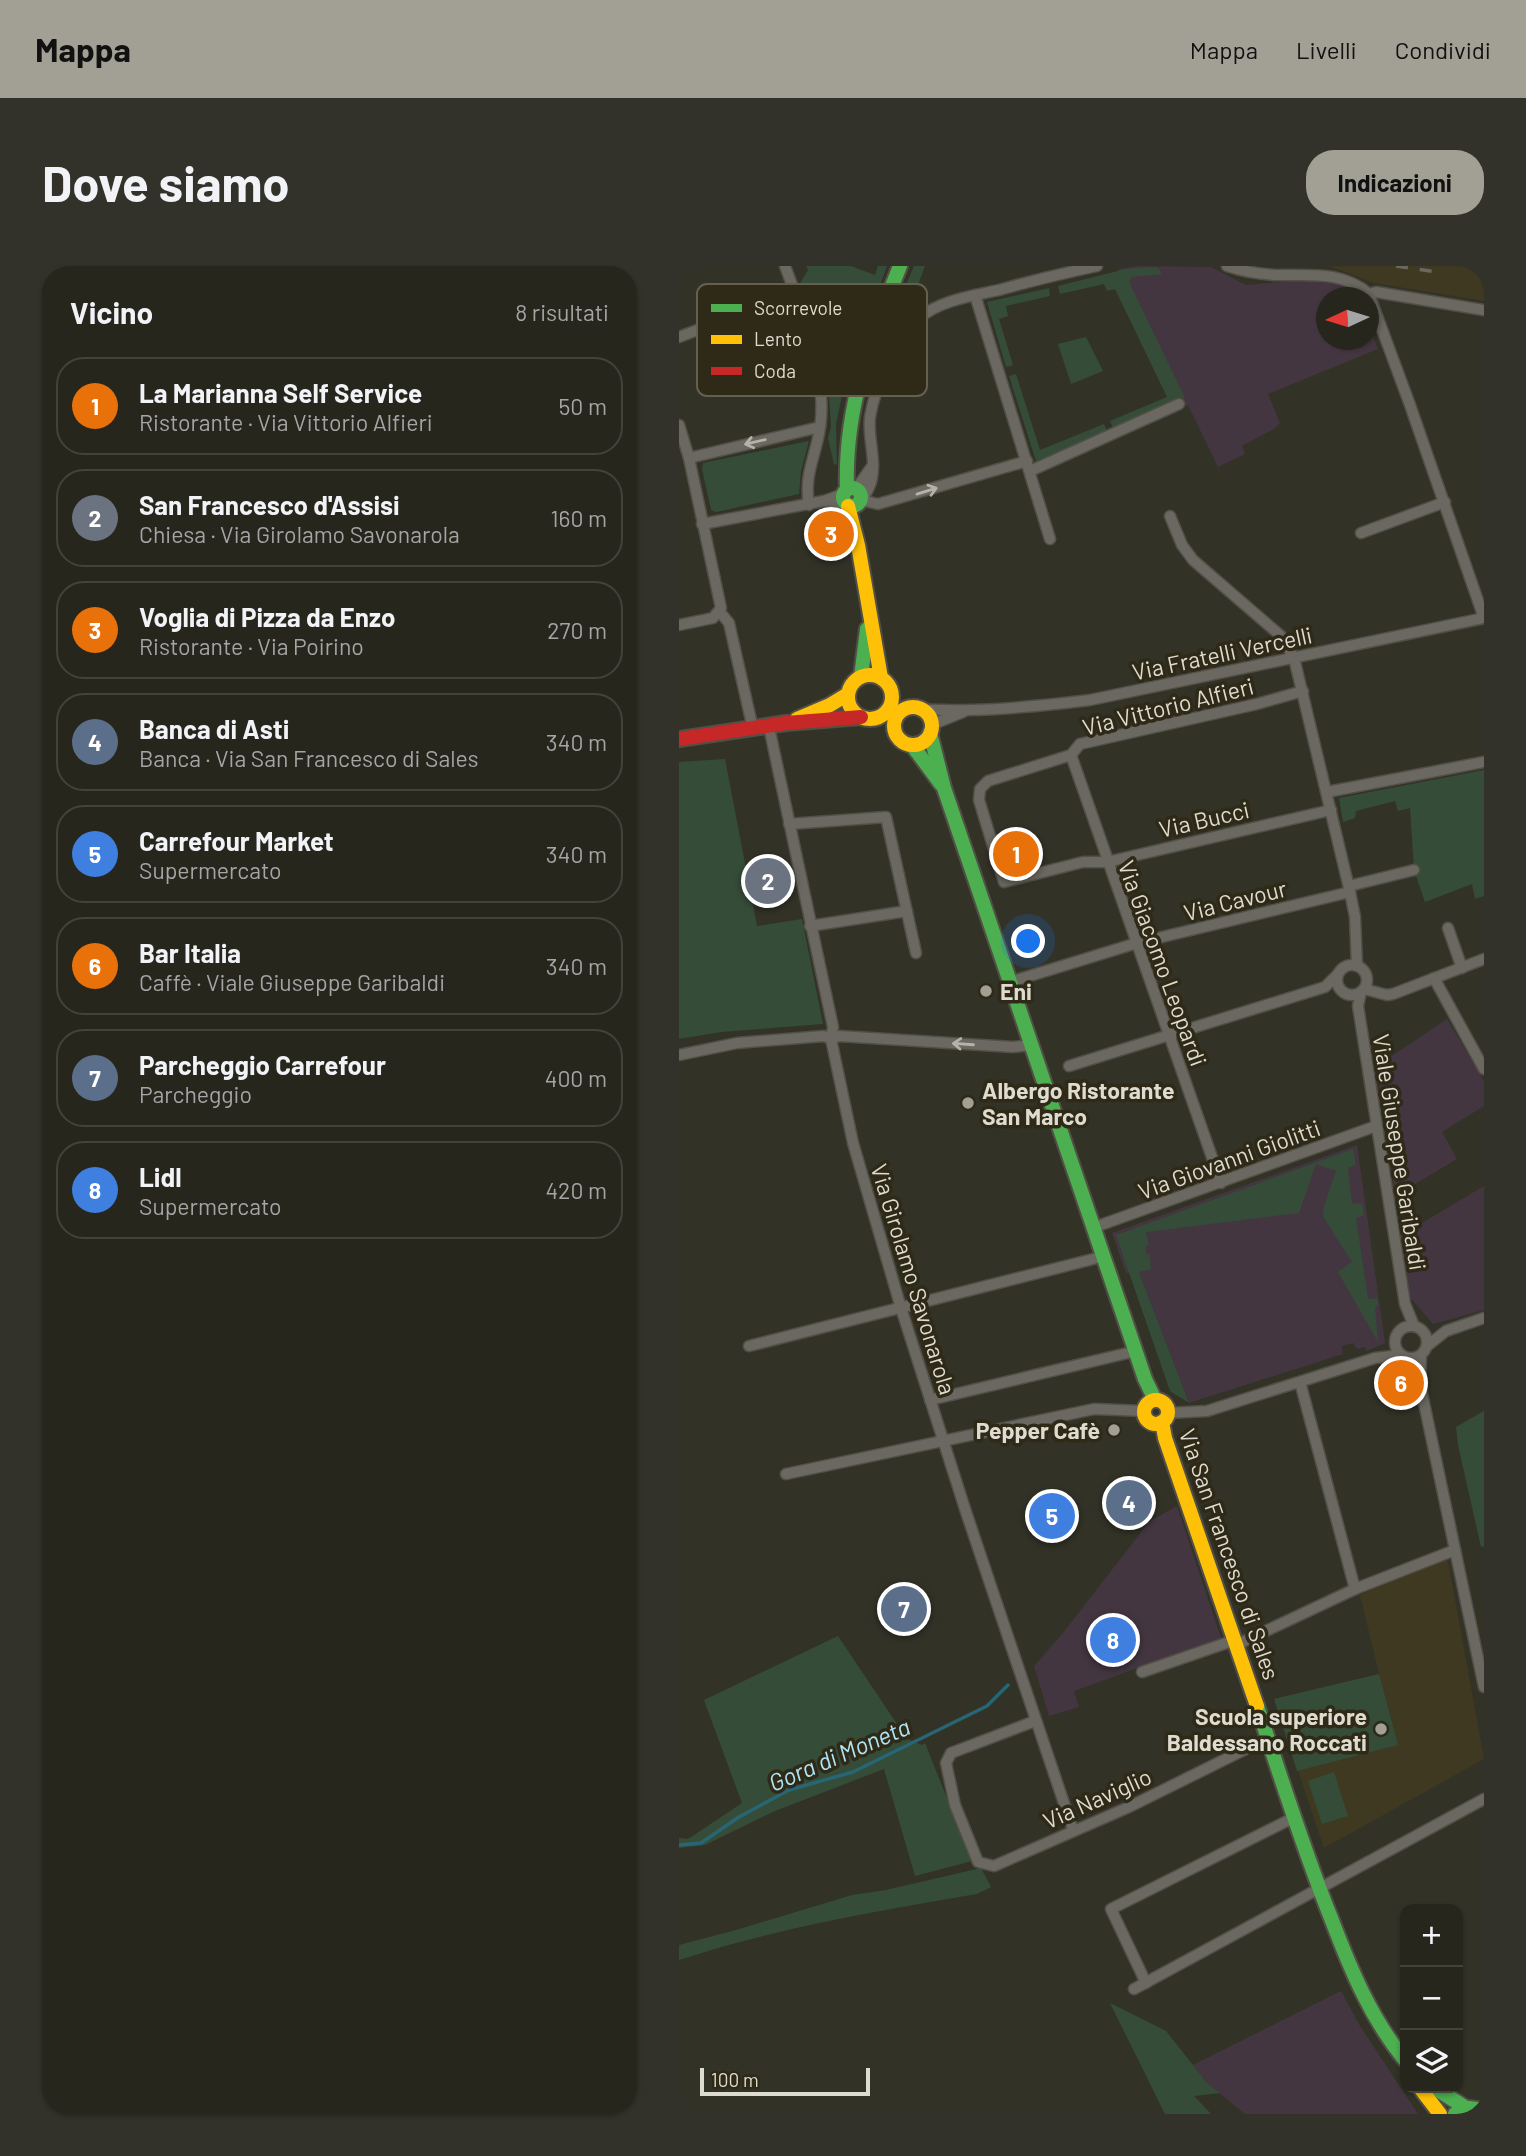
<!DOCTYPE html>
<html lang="it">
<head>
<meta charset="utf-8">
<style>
	:root { --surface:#26261d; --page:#32322a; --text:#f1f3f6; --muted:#a4a5a4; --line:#42433b; --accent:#a2a095 }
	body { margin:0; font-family:Barlow,sans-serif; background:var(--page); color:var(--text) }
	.controls { position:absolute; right:21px; bottom:21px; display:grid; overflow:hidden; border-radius:14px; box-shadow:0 2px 5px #0004 }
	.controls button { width:63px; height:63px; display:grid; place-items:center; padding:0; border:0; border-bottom:2px solid var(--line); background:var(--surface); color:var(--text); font:35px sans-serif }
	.compass { position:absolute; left:637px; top:21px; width:63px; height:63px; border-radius:50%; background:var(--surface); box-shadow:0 2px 5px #0004; rotate:266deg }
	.scale { position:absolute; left:21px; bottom:18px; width:170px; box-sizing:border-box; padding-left:7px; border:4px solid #dedcd0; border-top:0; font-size:19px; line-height:24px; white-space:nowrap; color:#dedcd0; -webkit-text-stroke:5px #2f2a17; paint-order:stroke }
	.you { position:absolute; left:350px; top:676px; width:24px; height:24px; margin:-18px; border:5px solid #fff; border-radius:50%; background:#1a73e8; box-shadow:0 0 0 10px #1a73e833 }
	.badge { display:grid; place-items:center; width:46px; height:46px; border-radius:50%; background:var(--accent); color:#fff; font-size:23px; font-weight:700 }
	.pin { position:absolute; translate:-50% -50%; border:4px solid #fff; box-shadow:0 2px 7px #0006 }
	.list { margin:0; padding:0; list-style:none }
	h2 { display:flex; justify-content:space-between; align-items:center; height:91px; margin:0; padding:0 28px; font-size:30px }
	h2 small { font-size:23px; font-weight:400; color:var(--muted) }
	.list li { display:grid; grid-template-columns:46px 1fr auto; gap:21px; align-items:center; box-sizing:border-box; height:98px; margin:0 14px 14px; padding:0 14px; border:2px solid var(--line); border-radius:28px }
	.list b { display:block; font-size:26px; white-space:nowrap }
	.list p { margin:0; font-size:23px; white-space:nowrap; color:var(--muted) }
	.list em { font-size:23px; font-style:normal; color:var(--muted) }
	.icon { flex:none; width:38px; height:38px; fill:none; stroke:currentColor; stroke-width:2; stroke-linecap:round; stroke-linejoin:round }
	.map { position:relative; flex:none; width:805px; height:1848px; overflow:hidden; border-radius:28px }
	header { display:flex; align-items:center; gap:42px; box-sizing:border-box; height:98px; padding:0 35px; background:var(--accent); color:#111 }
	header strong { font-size:33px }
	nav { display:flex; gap:38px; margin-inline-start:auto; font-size:24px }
	.intro { display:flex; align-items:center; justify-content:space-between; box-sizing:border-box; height:168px; padding:0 42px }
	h1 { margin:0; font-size:49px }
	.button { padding:18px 32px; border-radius:28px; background:var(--accent); color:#111; font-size:24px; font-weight:700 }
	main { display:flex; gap:42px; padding:0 42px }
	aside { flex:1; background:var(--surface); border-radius:28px; box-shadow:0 2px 5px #0004 }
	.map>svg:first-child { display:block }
	.commercial { fill:#433640 }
	.built { fill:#3e3920 }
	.green { fill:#354d38 }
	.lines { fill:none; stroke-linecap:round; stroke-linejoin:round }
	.stream { stroke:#286575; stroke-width:3.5 }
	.street-casing { stroke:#514f46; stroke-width:13 }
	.fast-casing { stroke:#514f46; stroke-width:18 }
	.slow-casing { stroke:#514f46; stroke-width:18 }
	.jam-casing { stroke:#514f46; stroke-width:18 }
	.street { stroke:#6a6860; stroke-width:10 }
	.fast { stroke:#4caf50; stroke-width:14 }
	.slow { stroke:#ffc107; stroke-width:14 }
	.jam { stroke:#c62828; stroke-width:14 }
	.rail { stroke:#6a6961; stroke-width:3.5; stroke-dasharray:12 12; stroke-linecap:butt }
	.oneway { stroke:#b5b3a9 }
	.poi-dot { fill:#a2a095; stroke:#2f2a17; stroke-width:2.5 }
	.labels { text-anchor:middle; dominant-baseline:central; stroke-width:7; stroke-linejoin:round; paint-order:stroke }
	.street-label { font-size:23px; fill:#dedcd0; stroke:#2f2a17 }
	.poi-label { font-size:23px; font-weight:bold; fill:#dedcd0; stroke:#2f2a17; text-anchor:start }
	.water-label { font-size:24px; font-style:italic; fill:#aee5f7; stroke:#2f2a17 }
	.key { fill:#2f2a17; stroke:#645f4e; stroke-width:2 }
	.key-label { font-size:19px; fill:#dedcd0 }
</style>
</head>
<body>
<header>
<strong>Mappa</strong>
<nav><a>Mappa</a><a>Livelli</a><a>Condividi</a></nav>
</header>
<div class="intro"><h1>Dove siamo</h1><a class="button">Indicazioni</a></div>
<main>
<aside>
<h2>Vicino<small>8 risultati</small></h2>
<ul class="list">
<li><span class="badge" style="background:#e8710a">1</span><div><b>La Marianna Self Service</b><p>Ristorante · Via Vittorio Alfieri</p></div><em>50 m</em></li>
<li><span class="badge" style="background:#6b7280">2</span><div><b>San Francesco d'Assisi</b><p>Chiesa · Via Girolamo Savonarola</p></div><em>160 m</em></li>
<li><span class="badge" style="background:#e8710a">3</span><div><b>Voglia di Pizza da Enzo</b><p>Ristorante · Via Poirino</p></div><em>270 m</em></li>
<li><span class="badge" style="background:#5c6f8a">4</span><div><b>Banca di Asti</b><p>Banca · Via San Francesco di Sales</p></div><em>340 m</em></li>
<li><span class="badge" style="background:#3f7fe0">5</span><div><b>Carrefour Market</b><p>Supermercato</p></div><em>340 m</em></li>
<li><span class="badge" style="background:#e8710a">6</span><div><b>Bar Italia</b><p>Caffè · Viale Giuseppe Garibaldi</p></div><em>340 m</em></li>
<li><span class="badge" style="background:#5c6f8a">7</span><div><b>Parcheggio Carrefour</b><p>Parcheggio</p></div><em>400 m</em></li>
<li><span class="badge" style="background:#3f7fe0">8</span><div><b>Lidl</b><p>Supermercato</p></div><em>420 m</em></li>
</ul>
</aside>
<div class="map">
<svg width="805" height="1848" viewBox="0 0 805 1848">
	<rect width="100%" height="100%" fill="#333227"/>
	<g class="commercial">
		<path d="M459,0L532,1L567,19L648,12L663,16L677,24L683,31L648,32V74H690V61L699,83L589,128L601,157L595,163L563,180L566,188L539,201L509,139L502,141L439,3Z"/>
		<path d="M768,753L805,815V840L763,866L778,893L716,930L698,800Z"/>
		<path d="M678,879L706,1077L688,1085L686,1081L678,1083L674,1077L663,1080L664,1088L510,1137L460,1006L447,1007L433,967Z"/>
		<path d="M805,920V1044L754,1058L730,1030L720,965L743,957Z"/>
		<path d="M498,1240L542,1372L395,1425L400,1441L370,1450L355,1400L384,1367L470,1256Z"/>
		<path d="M662,1725L681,1760L739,1848H566L528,1817L514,1799Z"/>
	</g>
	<g class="built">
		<path d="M650,0H805V35L695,17Z"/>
		<path d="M768,1290L805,1493L645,1582L595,1433L700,1408L681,1329Z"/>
	</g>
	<g class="green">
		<path d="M127,0H172L196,9L199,0H208L166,115L157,158L158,198L155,199L149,172L152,161L150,129L142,86L120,19L129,4Z"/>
		<path d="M235,0H246L230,44L214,63L211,57Z"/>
		<path d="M478,1L483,8L453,11L450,16L506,132L434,162L431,155L488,131L436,23L428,25L425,18L381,28L379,20L447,3Z"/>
		<path d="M370,22L371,30L327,40L329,50L320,53L334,99L327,101L308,36Z"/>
		<path d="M407,71L424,105L392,118L379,78Z"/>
		<path d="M337,108L361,184L425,158L428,165L357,195L330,110Z"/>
		<path d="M130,175L122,205L120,228L37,246L32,244L23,203L24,197Z"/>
		<path d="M46,493L78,660L123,653L144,758L42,766L0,773V496Z"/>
		<path d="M805,504V630L796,633L793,618L746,636L735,604L731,542L719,545L716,535L677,545L676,552L664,556L660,532Z"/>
		<path d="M674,883L677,899L669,902L673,938L683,937L685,949L677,952L689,1033L698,1032L699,1039L696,1041L699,1076L659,1006L673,996L645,952L644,943L657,905L637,898L620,947L467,966L470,979L467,980V988H470L472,1003L460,1006L510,1137L491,1125L437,969Z"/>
		<path d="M805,1145V1280L802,1281L779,1179L777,1161Z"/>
		<path d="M159,1370L228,1473L243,1479L246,1477L293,1595L236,1610L205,1503L96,1545L26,1579L0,1582V1572L9,1573L63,1537L25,1434Z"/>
		<path d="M700,1408L719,1479L618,1505L595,1433Z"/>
		<path d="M655,1506L669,1550L643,1558L629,1515Z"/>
		<path d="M302,1602L312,1621L298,1628C198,1645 97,1662 0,1694V1679L57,1664L173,1629L207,1624Z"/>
		<path d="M431,1737L487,1765L528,1817L541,1827L515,1830L532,1848H486Z"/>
	</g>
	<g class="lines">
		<path class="stream" d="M0,1579L22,1577L60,1551L110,1524L174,1506L308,1440L329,1419"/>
		<g class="street-casing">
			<g id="street">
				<path d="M106,0C124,49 146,100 142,153C140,185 124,205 130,239"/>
				<path d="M548,0C563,5 580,8 596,9C629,10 663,4 690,28L697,26L805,44"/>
				<path d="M690,28L731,139L805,352"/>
				<path d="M296,29L371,273"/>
				<path d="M0,71L116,27"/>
				<path d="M0,159L10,192L42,342L34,352L0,359"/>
				<path d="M10,192L141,161"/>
				<path d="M194,199C194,183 189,167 191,151C196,121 216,72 240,52C262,34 293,30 320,24C352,15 385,7 418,0"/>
				<path d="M351,205L500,138"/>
				<path d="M177,223L194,199C194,214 191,223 182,234L199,238L348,195"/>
				<path d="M164,228L145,235L167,239"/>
				<path d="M491,250L503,279L514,294L602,370L615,392L671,626L676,651L678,700"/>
				<path d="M23,258L145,235"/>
				<path d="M682,267L766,236"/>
				<path d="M41,346L50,357L74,463"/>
				<path d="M624,425L578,438L401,478L392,489L309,515L301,523L300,534L325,616L404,596H428L652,544"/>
				<path d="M242,444C259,443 275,445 291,444C331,443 371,439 411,434L805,352"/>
				<path d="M252,459L284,446"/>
				<path d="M90,461L154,761L152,773L174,877L222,1042L287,1246L394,1564"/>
				<path d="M392,489L542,917"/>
				<path d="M648,526L805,496"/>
				<path d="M110,558L207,551L237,687"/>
				<path d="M670,620L735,604"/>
				<path d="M131,660L228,645"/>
				<path d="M769,662L783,702"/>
				<circle cx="673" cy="714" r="15"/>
				<path d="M755,712L805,803"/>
				<path d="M331,716L458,677L671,626"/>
				<path d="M685,723L708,729L714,728L805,693"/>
				<path d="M682,726L679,740L726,1038L735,1060"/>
				<path d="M0,789L58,777L145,770L152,773L160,770L334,781L352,779"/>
				<path d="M390,800L646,721L659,708"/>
				<path d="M416,961L697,860"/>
				<circle cx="732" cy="1076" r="16"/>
				<path d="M70,1080L426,990"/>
				<path d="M748,1080L767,1065L805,1052"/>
				<path d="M742,1089L741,1118L805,1421"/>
				<path d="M621,1116L676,1323"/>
				<path d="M251,1134L457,1085"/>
				<path d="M489,1147L528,1145L696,1092L722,1089"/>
				<path d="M107,1208L415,1143L465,1145"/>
				<path d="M557,1379L676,1323L776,1284"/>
				<path d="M463,1406L556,1374"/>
				<path d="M356,1455L272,1487L267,1497L276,1539L299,1596L315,1600L450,1541L589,1472"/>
				<path d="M467,1717L432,1643L616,1551"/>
				<path d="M455,1723L805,1533"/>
			</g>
		</g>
		<g class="fast-casing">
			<g id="fast">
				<circle cx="173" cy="231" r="9"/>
				<path d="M168,224C165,142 191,75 221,0"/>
				<path d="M182,411L188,363"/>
				<path d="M251,467L265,522L466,1113L476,1134"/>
				<path d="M233,479L262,518"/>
				<path d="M578,1440C602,1511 624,1583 652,1652C671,1702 692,1753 726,1794"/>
				<path d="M756,1822L787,1842"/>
				<path d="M776,1848L790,1842L805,1844"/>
			</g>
		</g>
		<g class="slow-casing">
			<g id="slow">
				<path d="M169,240L179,279L202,412"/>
				<circle cx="191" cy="431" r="22"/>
				<circle cx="234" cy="460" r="19"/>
				<path d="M118,453L151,439L169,428"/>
				<circle cx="477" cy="1146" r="12"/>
				<path d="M483,1156L486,1172L578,1440"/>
				<path d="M741,1822L761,1848"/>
			</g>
		</g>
		<g class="jam-casing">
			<path id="jam" d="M0,473L107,457L182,451"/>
		</g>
		<use href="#street" class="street"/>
		<use href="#fast" class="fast"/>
		<use href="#slow" class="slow"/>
		<use href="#jam" class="jam"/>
		<path class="rail" d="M717,0L757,6"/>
	</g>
	<defs><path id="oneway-shaft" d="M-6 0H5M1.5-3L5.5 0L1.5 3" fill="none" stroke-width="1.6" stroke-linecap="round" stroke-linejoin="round" transform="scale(1.75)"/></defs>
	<g class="oneway">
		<use href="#oneway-shaft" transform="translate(76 176) rotate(167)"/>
		<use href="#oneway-shaft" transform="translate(248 225) rotate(-17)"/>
		<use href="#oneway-shaft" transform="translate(284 778) rotate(-176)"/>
	</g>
	<g class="poi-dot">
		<circle cx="307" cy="725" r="7"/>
		<circle cx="289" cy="837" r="7"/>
		<circle cx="435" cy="1164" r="7"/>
		<circle cx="702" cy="1463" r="7"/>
	</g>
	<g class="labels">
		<g class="street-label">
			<text transform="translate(543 387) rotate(-12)">Via Fratelli Vercelli</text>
			<text transform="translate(489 440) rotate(-14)">Via Vittorio Alfieri</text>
			<text transform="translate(525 553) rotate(-13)">Via Bucci</text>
			<text transform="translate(556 634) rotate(-14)">Via Cavour</text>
			<text transform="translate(484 697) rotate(70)">Via Giacomo Leopardi</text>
			<text transform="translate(721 886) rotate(81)">Viale Giuseppe Garibaldi</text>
			<text transform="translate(550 893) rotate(-20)">Via Giovanni Giolitti</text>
			<text transform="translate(235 1013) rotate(73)">Via Girolamo Savonarola</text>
			<text transform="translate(551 1288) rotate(71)">Via San Francesco di Sales</text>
			<text transform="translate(418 1532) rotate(-24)">Via Naviglio</text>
		</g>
		<g class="poi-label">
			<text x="321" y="725">Eni</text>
			<text x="303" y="824">Albergo Ristorante<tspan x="303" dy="26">San Marco</tspan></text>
			<text x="421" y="1164" text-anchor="end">Pepper Cafè</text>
			<text x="688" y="1450" text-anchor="end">Scuola superiore<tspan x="688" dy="26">Baldessano Roccati</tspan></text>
		</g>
		<g class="water-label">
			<text transform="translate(160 1488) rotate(-23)">Gora di Moneta</text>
		</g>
	</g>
	<rect x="18" y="18" width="230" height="112" rx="10" class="key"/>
	<rect x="32" y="38" width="31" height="8" fill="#4caf50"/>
	<rect x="32" y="69" width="31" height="9" fill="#ffc107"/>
	<rect x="32" y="101" width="31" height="8" fill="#c62828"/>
	<g class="key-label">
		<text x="75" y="49">Scorrevole</text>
		<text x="75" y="80">Lento</text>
		<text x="75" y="112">Coda</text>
	</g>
</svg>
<div class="controls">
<button>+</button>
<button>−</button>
<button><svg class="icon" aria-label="layers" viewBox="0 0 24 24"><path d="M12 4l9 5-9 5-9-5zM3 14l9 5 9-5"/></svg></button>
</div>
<svg class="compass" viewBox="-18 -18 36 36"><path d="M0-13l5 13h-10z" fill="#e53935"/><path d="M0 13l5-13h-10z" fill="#a4a5a4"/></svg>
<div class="scale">100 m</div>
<div class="you"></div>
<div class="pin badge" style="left:337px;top:588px;background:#e8710a">1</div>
<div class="pin badge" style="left:89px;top:615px;background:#6b7280">2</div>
<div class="pin badge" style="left:152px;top:268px;background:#e8710a">3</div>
<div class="pin badge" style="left:450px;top:1237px;background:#5c6f8a">4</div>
<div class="pin badge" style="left:373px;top:1250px;background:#3f7fe0">5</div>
<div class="pin badge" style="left:722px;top:1117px;background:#e8710a">6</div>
<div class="pin badge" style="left:225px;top:1343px;background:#5c6f8a">7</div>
<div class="pin badge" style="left:434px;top:1374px;background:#3f7fe0">8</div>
</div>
</main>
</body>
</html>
